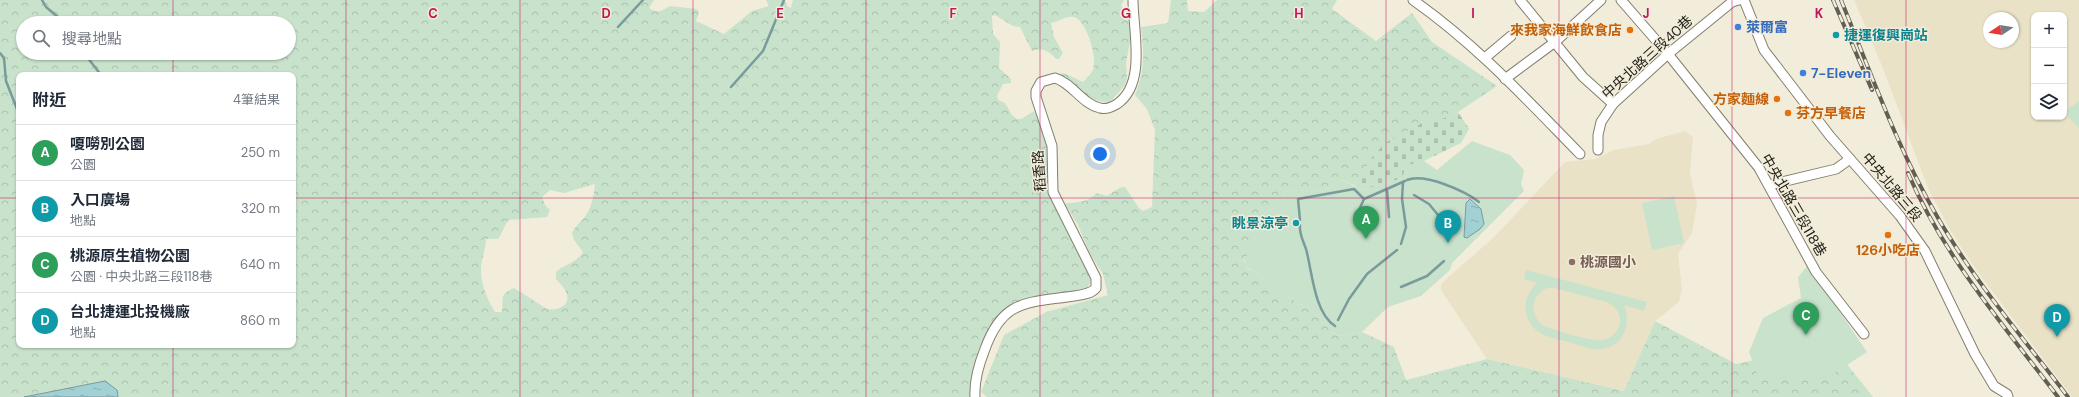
<!DOCTYPE html>
<html lang="zh-TW">
<head>
<meta charset="utf-8">
<style>
	:root { --surface:#fff; --page:#f2f2f3; --text:#1f2937; --muted:#747a83; --line:#e0e1e3; --accent:#a4410a }
	body { margin:0; font-family:"DM Sans","Noto Sans TC",sans-serif; background:var(--page); color:var(--text) }
	.controls { position:absolute; right:12px; top:12px; display:grid; overflow:hidden; border-radius:8px; box-shadow:0 1px 3px #0004 }
	.controls button { width:36px; height:36px; display:grid; place-items:center; padding:0; border:0; border-bottom:1px solid var(--line); background:var(--surface); color:var(--text); font:20px sans-serif }
	.compass { position:absolute; left:1983px; top:12px; width:36px; height:36px; border-radius:50%; background:var(--surface); box-shadow:0 1px 3px #0004; rotate:258deg }
	.you { position:absolute; left:1100px; top:154px; width:14px; height:14px; margin:-10px; border:3px solid #fff; border-radius:50%; background:#1a73e8; box-shadow:0 0 0 6px #1a73e833 }
	.badge { display:grid; place-items:center; width:26px; height:26px; border-radius:50%; background:var(--accent); color:#fff; font-size:13px; font-weight:700 }
	.pin { position:absolute; translate:-50% -33px; filter:drop-shadow(0 1px 2px #0008) }
	.pin::after { content:''; position:absolute; top:21px; width:14px; height:12px; background:inherit; clip-path:polygon(0 0,100% 0,50% 100%) }
	.list { margin:0; padding:0; list-style:none }
	h2 { display:flex; justify-content:space-between; align-items:center; height:52px; margin:0; padding:0 16px; font-size:17px }
	h2 small { font-size:13px; font-weight:400; color:var(--muted) }
	.list li { display:grid; grid-template-columns:26px 1fr auto; gap:12px; align-items:center; box-sizing:border-box; height:56px; padding:0 16px; border-top:1px solid var(--line) }
	.list b { display:block; font-size:15px; white-space:nowrap }
	.list p { margin:0; font-size:13px; white-space:nowrap; color:var(--muted) }
	.list em { font-size:13px; font-style:normal; color:var(--muted) }
	.icon { flex:none; width:22px; height:22px; fill:none; stroke:currentColor; stroke-width:2; stroke-linecap:round; stroke-linejoin:round }
	.map { position:relative; flex:none; width:2079px; height:397px; overflow:hidden }
	.search { position:absolute; background:var(--surface); box-shadow:0 1px 3px #0004; left:16px; top:16px; width:280px; height:44px; display:flex; align-items:center; gap:10px; box-sizing:border-box; padding:0 14px; border-radius:22px; color:var(--muted); font-size:15px }
	.panel { position:absolute; background:var(--surface); box-shadow:0 1px 3px #0004; left:16px; top:72px; width:280px; height:276px; border-radius:8px }
	.map>svg:first-child { display:block }
	.built { fill:#e9e2c7; fill-rule:evenodd }
	.forest { fill:url(#forest-crowns); fill-rule:evenodd }
	.cemetery { fill:url(#cemetery-stones) }
	.park { fill:#c8e2cc; fill-rule:evenodd }
	.water { fill:url(#water-ripples); stroke:#7a9b9c }
	.lines { fill:none; stroke-linecap:round; stroke-linejoin:round }
	.stream { stroke:#7a9b9c; stroke-width:2.5 }
	.minor-casing { stroke:#837e6d; stroke-width:11 }
	.minor { stroke:#fff; stroke-width:9 }
	.rail-casing { stroke:#615f54; stroke-width:4 }
	.rail { stroke:#f2edda; stroke-width:2.5; stroke-dasharray:8; stroke-linecap:butt }
	.grid { fill:none; stroke:#c2185b; stroke-width:1; stroke-opacity:0.55 }
	.shop-dot { fill:#3f7fe0; stroke:#f2edda; stroke-width:1.5 }
	.food-dot { fill:#e8710a; stroke:#f2edda; stroke-width:1.5 }
	.culture-dot { fill:#0f9aa8; stroke:#f2edda; stroke-width:1.5 }
	.education-dot { fill:#8d6e63; stroke:#f2edda; stroke-width:1.5 }
	.labels { text-anchor:middle; dominant-baseline:central; stroke-width:3; stroke-linejoin:round; paint-order:stroke }
	.shop-label { font-size:14px; font-weight:bold; fill:#366cbe; stroke:#f2edda; text-anchor:start }
	.food-label { font-size:14px; font-weight:bold; fill:#c56008; stroke:#f2edda; text-anchor:end }
	.culture-label { font-size:14px; font-weight:bold; fill:#0d838f; stroke:#f2edda; text-anchor:start }
	.street-label { font-size:14px; fill:#1f1e17; stroke:#f2edda }
	.education-label { font-size:14px; font-weight:bold; fill:#785e54; stroke:#f2edda; text-anchor:start }
	.grid-label { font-size:13px; text-anchor:middle; font-weight:bold; fill:#c2185b; stroke:#f2edda; stroke-width:3; stroke-linejoin:round; paint-order:stroke }
</style>
</head>
<body>
<div class="map">
<svg width="2079" height="397" viewBox="0 0 2079 397">
	<defs>
		<pattern id="forest-crowns" width="20" height="18" patternUnits="userSpaceOnUse"><rect width="20" height="18" fill="#c8e2cc"/><path d="M2 6a3 3 0 1 1 6 0M12 15a3 3 0 1 1 6 0" fill="none" stroke="#abc1ae"/></pattern>
		<pattern id="cemetery-stones" width="16" height="16" patternUnits="userSpaceOnUse"><rect width="16" height="16" fill="#c8e2cc"/><path d="M2 7V4a2 2 0 0 1 4 0v3zM10 15v-3a2 2 0 0 1 4 0v3z" fill="#abc1ae"/></pattern>
		<pattern id="water-ripples" width="26" height="14" patternUnits="userSpaceOnUse"><rect width="26" height="14" fill="#a1d0d5"/><path d="M2 4q2-2 4 0t4 0M15 11q2-2 4 0t4 0" fill="none" stroke="#8ab2b6"/></pattern>
	</defs>
	<rect width="100%" height="100%" fill="#f2edda"/>
	<g class="built">
		<path d="M1854,0H2079V397H2072L1977,271L1950,230L1928,188L1882,66ZM2034,15H2064V117H2034ZM1989,18H2013V42H1989Z"/>
		<path d="M1685,131L1693,137L1690,173L1697,204L1692,233L1678,254L1682,289L1679,302L1655,321L1624,391L1487,359L1441,290V284L1445,280L1492,239L1565,162L1595,159L1614,150L1649,144L1656,139Z"/>
	</g>
	<g class="forest">
		<path d="M0,0H654L649,8C658,14 662,11 670,6L697,9L699,12L696,21L724,34L752,11L769,6L766,0H785L787,6L791,8L793,0H1124L1121,5L1132,31L1126,63L1127,78L1125,85L1111,101L1104,102L1093,99L1059,78L1060,74L1064,73L1083,82C1086,79 1089,76 1091,73C1100,62 1087,21 1074,17C1067,15 1058,22 1051,23L1054,37L1063,53L1059,59H1056C1049,51 1043,47 1032,51L1020,27L1013,26L995,15L992,16L993,34L1000,42L999,68L1011,79V83L1003,84L997,96L998,100L1005,103L1012,115L1017,119H1021L1034,111C1045,127 1053,156 1048,175L1091,276L1090,283L1086,290L1002,313L994,320L978,351L973,397H0ZM23,23H289V53H23ZM19,75H293V345H19ZM595,184C594,194 592,207 586,215C581,222 576,225 572,233L574,240L583,252C577,263 564,264 556,272V279C559,283 564,287 566,292C572,305 558,311 547,309L514,288C498,295 504,298 502,312H495C487,299 480,282 481,267C482,257 486,248 486,239H498C503,233 503,226 509,220L547,217L550,210L545,205L542,197L550,190L564,193Z"/>
		<path d="M1171,0H1187L1188,11L1204,12L1217,0H1337L1332,9L1376,41L1412,13L1432,42L1497,86L1458,112L1377,152L1354,185L1341,180L1333,186L1319,192L1298,190L1284,192L1285,200C1273,209 1258,216 1251,228L1256,241L1244,261L1247,268L1256,272L1265,283L1315,313L1337,336L1362,332L1394,347L1406,380L1487,359L1624,391L1655,321L1736,364L1830,343L1873,397H987L981,392L1004,335L1046,312L1108,295L1103,274L1089,252L1078,225L1065,204C1076,202 1090,202 1096,193L1107,196L1119,188L1125,187L1139,208L1143,211L1152,207L1155,130L1147,109L1135,95C1145,71 1144,51 1141,27L1168,23Z"/>
	</g>
	<path class="cemetery" d="M1458,112L1469,129L1461,143L1424,161L1405,166L1403,178L1363,190L1354,185L1377,152L1385,143L1437,115L1442,119Z"/>
	<g class="park">
		<path d="M2079,101V128L2064,112Z"/>
		<path d="M1472,141L1510,155L1524,170L1521,184L1524,191L1452,263L1450,270L1421,296L1388,307L1362,332L1337,336L1315,313L1265,283L1256,272L1245,266V258L1256,241L1251,228C1258,216 1273,209 1285,200L1284,192L1298,190L1319,192L1333,186L1341,180L1363,190L1403,178L1405,166L1424,161L1437,170Z"/>
		<path d="M1674,196L1684,243L1652,250L1642,203Z"/>
		<path d="M1808,265L1867,352L1827,378L1759,379L1749,352L1763,318L1801,298L1798,277Z"/>
		<path d="M1526,270L1647,302L1644,311L1624,305C1632,325 1623,349 1599,349C1589,350 1578,345 1569,342C1560,340 1551,338 1542,334C1521,323 1521,298 1537,283L1524,279ZM1547,288H1554L1607,302C1615,306 1620,312 1620,321C1619,331 1612,339 1602,340C1592,342 1553,330 1542,325C1529,313 1531,296 1547,288Z"/>
	</g>
	<g class="water">
		<path d="M1470,199L1481,209L1484,224L1480,229L1467,238L1464,237L1466,203Z"/>
		<path d="M105,381L117,390L118,397H24Z"/>
	</g>
	<g class="lines">
		<g class="stream">
			<path d="M42,0L46,7L65,23"/>
			<path d="M618,27L643,0"/>
			<path d="M0,53L4,58L6,81L17,109L19,129"/>
			<path d="M84,53L101,75"/>
			<path d="M731,87L763,51L784,0"/>
			<path d="M1407,180C1425,173 1465,191 1479,202"/>
			<path d="M1387,189L1389,217"/>
			<path d="M1414,195L1429,204L1438,215"/>
			<path d="M1359,210L1364,199"/>
			<path d="M1300,220L1298,199L1354,189L1364,199L1405,181"/>
			<path d="M1300,225C1299,234 1303,240 1306,249C1312,270 1314,313 1335,326"/>
			<path d="M1401,244L1406,227L1402,199L1403,182"/>
			<path d="M1401,287L1427,276L1444,261"/>
			<path d="M1338,320L1349,299L1367,274L1397,250"/>
		</g>
		<g class="minor-casing">
			<g id="minor">
				<path d="M1413,0C1477,45 1526,99 1580,154"/>
				<path d="M1520,0L1583,77L1613,104"/>
				<path d="M1621,0L1668,54L1759,168L1816,272L1864,334"/>
				<path d="M1744,0L1764,50L1830,136L1900,216L1925,251L1975,354L1994,386L2007,394L2008,397"/>
				<path d="M1486,57L1511,36"/>
				<path d="M1505,79L1555,42L1601,0"/>
				<path d="M1598,150V135L1601,122L1613,104L1668,54L1732,2L1739,0"/>
				<path d="M1769,185L1836,169L1850,159"/>
				<path d="M975,397C974,381 979,364 985,349C1003,299 1027,303 1074,296C1082,295 1091,294 1096,288V278L1053,192L1052,146L1036,97V91L1041,82L1055,78C1072,83 1082,104 1100,108C1106,110 1112,107 1117,104C1147,84 1133,30 1133,0"/>
			</g>
		</g>
		<use href="#minor" class="minor"/>
		<g class="rail-casing">
			<g id="rail">
				<path d="M1833,0L1872,90"/>
				<path d="M1841,0C1871,73 1898,150 1938,218C1975,282 2024,339 2068,397"/>
				<path d="M1908,173C1943,255 2004,326 2058,397"/>
			</g>
		</g>
		<use href="#rail" class="rail"/>
	</g>
	<path class="grid" d="M173,0V23M346,0V397M520,0V397M693,0V397M866,0V397M1040,0V397M1213,0V397M1386,0V397M1559,0V397M1732,0V397M1906,0V397M173,53V75M0,198H19M293,198H2079M173,345V397"/>
	<g class="shop-dot">
		<circle cx="1738" cy="27" r="4"/>
		<circle cx="1803" cy="73" r="4"/>
	</g>
	<g class="food-dot">
		<circle cx="1630" cy="30" r="4"/>
		<circle cx="1777" cy="99" r="4"/>
		<circle cx="1788" cy="113" r="4"/>
		<circle cx="1888" cy="235" r="4"/>
	</g>
	<g class="culture-dot">
		<circle cx="1836" cy="35" r="4"/>
		<circle cx="1296" cy="223" r="4"/>
	</g>
	<circle class="education-dot" cx="1572" cy="262" r="4"/>
	<g class="labels">
		<g class="shop-label">
			<text x="1746" y="27">萊爾富</text>
			<text x="1811" y="73">7-Eleven</text>
		</g>
		<g class="food-label">
			<text x="1622" y="30">來我家海鮮飲食店</text>
			<text x="1769" y="99">方家麵線</text>
			<text x="1796" y="113" text-anchor="start">芬方早餐店</text>
			<text x="1888" y="250" text-anchor="middle">126小吃店</text>
		</g>
		<g class="culture-label">
			<text x="1844" y="35">捷運復興崗站</text>
			<text x="1288" y="223" text-anchor="end">眺景涼亭</text>
		</g>
		<g class="street-label">
			<text transform="translate(1647 57) rotate(-42)">中央北路三段40巷</text>
			<text transform="translate(1039 171) rotate(-94)">稻香路</text>
			<text transform="translate(1892 187) rotate(50)">中央北路三段</text>
			<text transform="translate(1794 205) rotate(60)">中央北路三段118巷</text>
		</g>
		<g class="education-label">
			<text x="1580" y="262">桃源國小</text>
		</g>
	</g>
	<g class="grid-label">
		<text x="433" y="18">C</text>
		<text x="606" y="18">D</text>
		<text x="780" y="18">E</text>
		<text x="953" y="18">F</text>
		<text x="1126" y="18">G</text>
		<text x="1299" y="18">H</text>
		<text x="1473" y="18">I</text>
		<text x="1646" y="18">J</text>
		<text x="1819" y="18">K</text>
	</g>
</svg>
<div class="controls">
<button>+</button>
<button>−</button>
<button><svg class="icon" aria-label="layers" viewBox="0 0 24 24"><path d="M12 4l9 5-9 5-9-5zM3 14l9 5 9-5"/></svg></button>
</div>
<svg class="compass" viewBox="-18 -18 36 36"><path d="M0-13l5 13h-10z" fill="#e53935"/><path d="M0 13l5-13h-10z" fill="#747a83"/></svg>
<div class="you"></div>
<div class="pin badge" style="left:1366px;top:239px;background:#2e9e5b">A</div>
<div class="pin badge" style="left:1448px;top:243px;background:#0f9aa8">B</div>
<div class="pin badge" style="left:1806px;top:335px;background:#2e9e5b">C</div>
<div class="pin badge" style="left:2057px;top:337px;background:#0f9aa8">D</div>
<div class="search"><svg class="icon" aria-label="search" viewBox="0 0 24 24"><circle cx="10" cy="10" r="6"/><path d="M15 15l6 6"/></svg>搜尋地點</div>
<section class="panel">
<h2>附近<small>4筆結果</small></h2>
<ul class="list">
<li><span class="badge" style="background:#2e9e5b">A</span><div><b>嗄嘮別公園</b><p>公園</p></div><em>250 m</em></li>
<li><span class="badge" style="background:#0f9aa8">B</span><div><b>入口廣場</b><p>地點</p></div><em>320 m</em></li>
<li><span class="badge" style="background:#2e9e5b">C</span><div><b>桃源原生植物公園</b><p>公園 · 中央北路三段118巷</p></div><em>640 m</em></li>
<li><span class="badge" style="background:#0f9aa8">D</span><div><b>台北捷運北投機廠</b><p>地點</p></div><em>860 m</em></li>
</ul>
</section>
</div>
</body>
</html>
